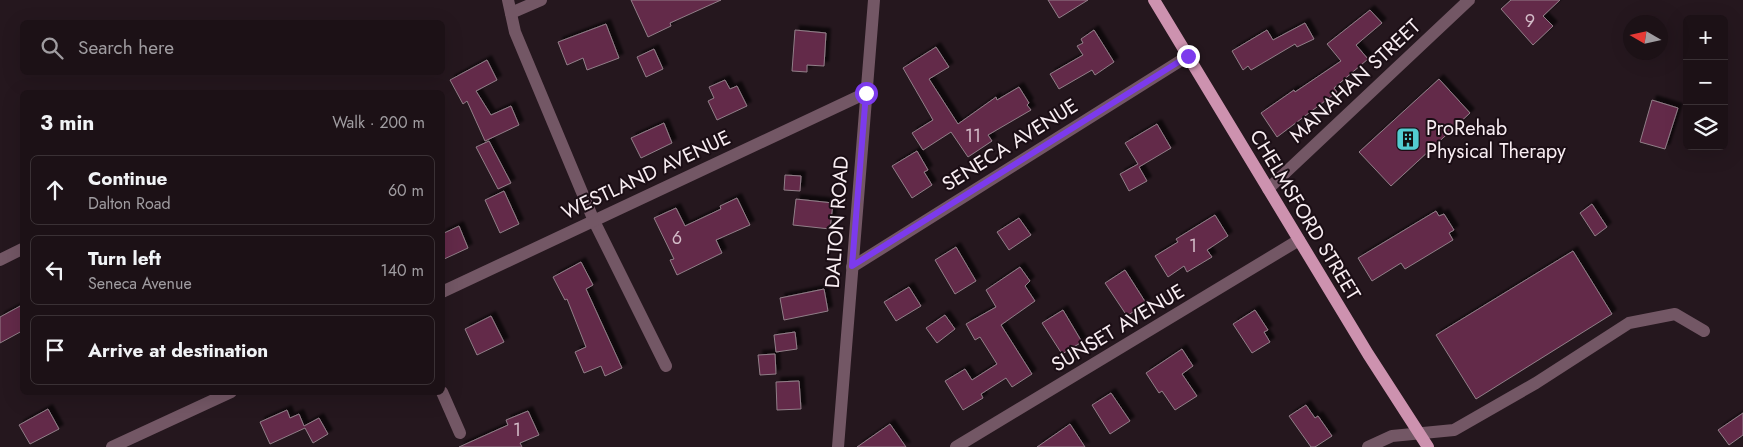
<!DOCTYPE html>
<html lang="en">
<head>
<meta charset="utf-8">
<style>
	:root { --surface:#1c1116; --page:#251a1f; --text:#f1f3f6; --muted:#a09da1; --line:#3a3135 }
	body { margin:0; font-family:Jost,sans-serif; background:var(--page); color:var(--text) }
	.controls { position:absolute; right:15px; top:15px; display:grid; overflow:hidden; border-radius:8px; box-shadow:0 5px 20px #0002 }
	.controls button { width:45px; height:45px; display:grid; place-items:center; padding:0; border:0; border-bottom:1px solid var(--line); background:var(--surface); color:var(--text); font:25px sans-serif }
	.compass { position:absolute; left:1623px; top:15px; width:45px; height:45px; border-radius:50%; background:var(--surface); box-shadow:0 5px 20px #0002; rotate:279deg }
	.stop { position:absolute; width:15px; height:15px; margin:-11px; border:4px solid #7c3aed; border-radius:50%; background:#fff }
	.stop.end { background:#7c3aed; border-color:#fff; box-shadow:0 1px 5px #0008 }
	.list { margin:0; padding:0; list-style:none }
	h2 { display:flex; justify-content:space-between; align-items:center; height:65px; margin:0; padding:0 20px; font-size:21px }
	h2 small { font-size:16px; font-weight:400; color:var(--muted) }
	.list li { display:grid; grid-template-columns:32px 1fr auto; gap:15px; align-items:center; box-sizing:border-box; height:70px; margin:0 10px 10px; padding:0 10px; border:1px solid var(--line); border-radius:8px }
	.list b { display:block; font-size:19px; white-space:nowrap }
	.list p { margin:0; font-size:16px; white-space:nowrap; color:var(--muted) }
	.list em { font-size:16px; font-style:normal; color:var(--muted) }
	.icon { flex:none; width:28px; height:28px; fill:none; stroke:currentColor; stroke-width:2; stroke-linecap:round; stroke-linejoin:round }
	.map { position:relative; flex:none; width:1743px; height:447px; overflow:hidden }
	.search { position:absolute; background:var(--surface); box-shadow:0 5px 20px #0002; left:20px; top:20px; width:425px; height:55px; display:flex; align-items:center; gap:12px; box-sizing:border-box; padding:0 18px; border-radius:8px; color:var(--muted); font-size:19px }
	.panel { position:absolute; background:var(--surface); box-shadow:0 5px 20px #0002; left:20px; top:90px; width:425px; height:305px; border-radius:8px }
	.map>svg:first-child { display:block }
	.building { fill:#64294a; stroke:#917f88; filter:url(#shadow) }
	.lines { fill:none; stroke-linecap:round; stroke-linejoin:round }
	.minor { stroke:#735765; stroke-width:12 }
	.major { stroke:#cd92af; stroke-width:12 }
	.route { stroke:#7c3aed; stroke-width:6 }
	.labels { text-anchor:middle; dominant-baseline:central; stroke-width:4; stroke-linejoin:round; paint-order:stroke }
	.number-label { font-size:18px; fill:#d3bcc8 }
	.street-label { font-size:20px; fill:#f8edf2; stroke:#1b0e15 }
	.poi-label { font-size:20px; fill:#f8edf2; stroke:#1b0e15; text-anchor:start }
</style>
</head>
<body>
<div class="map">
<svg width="1743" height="447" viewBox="0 0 1743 447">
	<defs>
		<filter id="shadow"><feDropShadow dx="4.5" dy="-4.5" stdDeviation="1" flood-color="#0009"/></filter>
	</defs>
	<rect width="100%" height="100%" fill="#25171e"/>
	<g class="building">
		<path d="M631,0H721L670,23L671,26L648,37Z"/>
		<path d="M1048,0H1088L1059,18Z"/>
		<path d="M1511,0H1560L1543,16L1553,26L1533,45L1501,9Z"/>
		<path d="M1370,10L1382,23L1356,45L1368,59L1334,88L1337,92L1277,137L1261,113L1294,90L1295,92L1341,61L1327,44Z"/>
		<path d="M1305,23L1314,39L1297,47L1295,44L1251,70L1248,66L1243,70L1232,51L1267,30L1273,40Z"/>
		<path d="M606,24L619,58L587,70L583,58L567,65L558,42Z"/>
		<path d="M795,30L826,33L824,66L807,65V72L792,71Z"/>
		<path d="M1094,30L1114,62L1095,75L1092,70L1059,89L1050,74L1083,55L1077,46L1083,43L1081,39Z"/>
		<path d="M936,47L949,67L929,79L958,124L996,97L997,100L1019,87L1029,103L1027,105L1031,110L988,135L992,141L968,157L951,132L923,150L912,133L933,120L903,68Z"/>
		<path d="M654,49L663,69L646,77L637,57Z"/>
		<path d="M487,60L497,80L476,91L491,115L511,106L519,125L485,141L467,101L463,104L450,80Z"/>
		<path d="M1439,79L1470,113L1391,186L1359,152Z"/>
		<path d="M725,80L730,89L737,86L747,106L717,120L708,101L714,98L709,87Z"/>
		<path d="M1652,100L1678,108L1665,149L1640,142Z"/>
		<path d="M664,123L672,143L641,158L631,138Z"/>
		<path d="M1157,124L1171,148L1139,167L1147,181L1129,191L1120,174L1138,164L1125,143Z"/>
		<path d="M489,141L511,183L498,189L476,147Z"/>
		<path d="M917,151L928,170L924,172L932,185L912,198L892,166Z"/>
		<path d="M785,175L801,176L800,191L784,190Z"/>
		<path d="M504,191L519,224L500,233L485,200Z"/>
		<path d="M737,198L750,225L716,240L722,253L677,275L670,260L674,259L654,218L676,208L685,226L721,209L720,206Z"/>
		<path d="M796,199L833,203L830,229L793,225Z"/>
		<path d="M1592,204L1607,227L1595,236L1580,213Z"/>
		<path d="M1436,211L1439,216L1444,214L1454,230L1449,233L1453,240L1405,269L1401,263L1372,281L1358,258Z"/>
		<path d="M1215,215L1228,236L1207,250L1212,257L1187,272L1184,266L1168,277L1155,256L1178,242L1176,239Z"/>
		<path d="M1019,218L1031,235L1009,250L997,232Z"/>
		<path d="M459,226L468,248L442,260V234Z"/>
		<path d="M956,247L976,281L955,294L935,260Z"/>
		<path d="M1573,251L1612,314L1476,399L1436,335Z"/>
		<path d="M581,262L593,285L586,289L622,368L605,376L601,366L584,373L575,352L586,347L567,299L565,300L553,277Z"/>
		<path d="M1020,267L1030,281L1025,286L1035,301L1001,325L1032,374L1012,387L1006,378L981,394L983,398L963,410L945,381L965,369L972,380L997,364L980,337L975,340L966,324L996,307L986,290Z"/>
		<path d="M1125,270L1146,303L1127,316L1105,283Z"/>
		<path d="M909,287L921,306L896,321L884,302Z"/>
		<path d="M824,289L828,311L784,320L780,298Z"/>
		<path d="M22,305V331L0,343V317Z"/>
		<path d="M1063,310L1082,342L1062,354L1042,323Z"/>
		<path d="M1255,310L1268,330L1264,332L1270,342L1252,353L1233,324Z"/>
		<path d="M945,315L955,329L937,343L926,328Z"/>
		<path d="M491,316L504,342L477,355L465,329Z"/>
		<path d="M795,332L797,349L776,352L774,335Z"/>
		<path d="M1182,349L1193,366L1182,374L1197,396L1175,410L1162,391L1159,393L1146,373Z"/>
		<path d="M775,354L776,374L760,375L758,355Z"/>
		<path d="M799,381L801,409L777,410L776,382Z"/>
		<path d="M1111,393L1130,421L1110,434L1092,405Z"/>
		<path d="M1306,405L1315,418L1318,416L1332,436L1315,447H1311L1289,416Z"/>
		<path d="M48,409L59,429L30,444L19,425Z"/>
		<path d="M287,410L290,418L299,414L304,426L319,418L328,434L313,443L305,428L270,444L260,422Z"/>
		<path d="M528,411L539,435L520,443L522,447H459L508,425L506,420Z"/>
		<path d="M1743,413V435L1729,445L1718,430Z"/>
		<path d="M890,424L906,447H857Z"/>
		<path d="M1070,424L1085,447H1037L1063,429Z"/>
	</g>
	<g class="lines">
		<g class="minor">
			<path d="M508,0L515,32L594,221L666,366"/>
			<path d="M511,13L541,0"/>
			<path d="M1268,189L1469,0"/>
			<path d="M0,260L22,249"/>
			<path d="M852,267L1188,56"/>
			<path d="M442,292L866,93"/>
			<path d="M442,392L460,433"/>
			<path d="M112,447L231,392"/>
			<path d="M838,447L874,0"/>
			<path d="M956,447L1299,240"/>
			<path d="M1368,447L1392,436L1454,430L1536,383L1629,323L1675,314L1704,331"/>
		</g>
		<path class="major" d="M1154,0L1368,354L1428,447"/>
	</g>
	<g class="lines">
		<path class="route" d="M866,93L852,266L1188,56"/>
	</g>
	<defs>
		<g id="building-square" transform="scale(1.25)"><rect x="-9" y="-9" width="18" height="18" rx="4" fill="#52ccd0" stroke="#1b0e15"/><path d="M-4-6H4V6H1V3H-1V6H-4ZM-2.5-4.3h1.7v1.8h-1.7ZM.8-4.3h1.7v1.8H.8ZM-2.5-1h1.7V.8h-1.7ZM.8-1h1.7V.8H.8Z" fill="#111"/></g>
	</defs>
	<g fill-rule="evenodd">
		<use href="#building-square" x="1408" y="139"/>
	</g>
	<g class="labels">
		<g class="number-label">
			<text x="1530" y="21">9</text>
			<text x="973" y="136">11</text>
			<text x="677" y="238">6</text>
			<text x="1193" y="246">1</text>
			<text x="517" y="430">1</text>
		</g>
		<g class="street-label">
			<text transform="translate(1355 81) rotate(-43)">MANAHAN STREET</text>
			<text transform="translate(1010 145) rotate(-32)">SENECA AVENUE</text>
			<text transform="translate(646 175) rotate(-25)">WESTLAND AVENUE</text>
			<text transform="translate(1305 215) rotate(59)">CHELMSFORD STREET</text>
			<text transform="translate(837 222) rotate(-86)">DALTON ROAD</text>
			<text transform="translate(1118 328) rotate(-31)">SUNSET AVENUE</text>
		</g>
		<g class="poi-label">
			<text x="1426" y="128">ProRehab<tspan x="1426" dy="23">Physical Therapy</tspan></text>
		</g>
	</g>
</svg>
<div class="controls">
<button>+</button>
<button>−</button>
<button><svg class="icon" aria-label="layers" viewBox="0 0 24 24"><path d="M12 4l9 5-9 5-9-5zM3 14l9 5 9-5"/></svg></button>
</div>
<svg class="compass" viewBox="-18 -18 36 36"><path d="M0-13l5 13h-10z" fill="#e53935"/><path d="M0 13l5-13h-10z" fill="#a09da1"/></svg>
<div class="stop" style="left:866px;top:93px"></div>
<div class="stop end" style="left:1188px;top:56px"></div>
<div class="search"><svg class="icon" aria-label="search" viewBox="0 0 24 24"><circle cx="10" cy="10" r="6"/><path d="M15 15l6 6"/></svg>Search here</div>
<section class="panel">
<h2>3 min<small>Walk · 200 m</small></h2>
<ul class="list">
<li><svg class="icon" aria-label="ahead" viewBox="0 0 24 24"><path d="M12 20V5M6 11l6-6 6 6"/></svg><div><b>Continue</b><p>Dalton Road</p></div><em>60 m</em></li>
<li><svg class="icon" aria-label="left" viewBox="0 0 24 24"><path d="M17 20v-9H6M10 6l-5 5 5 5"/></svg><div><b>Turn left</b><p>Seneca Avenue</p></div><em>140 m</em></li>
<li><svg class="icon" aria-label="arrive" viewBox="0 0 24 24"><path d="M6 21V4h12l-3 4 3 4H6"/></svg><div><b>Arrive at destination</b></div></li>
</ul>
</section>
</div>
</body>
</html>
